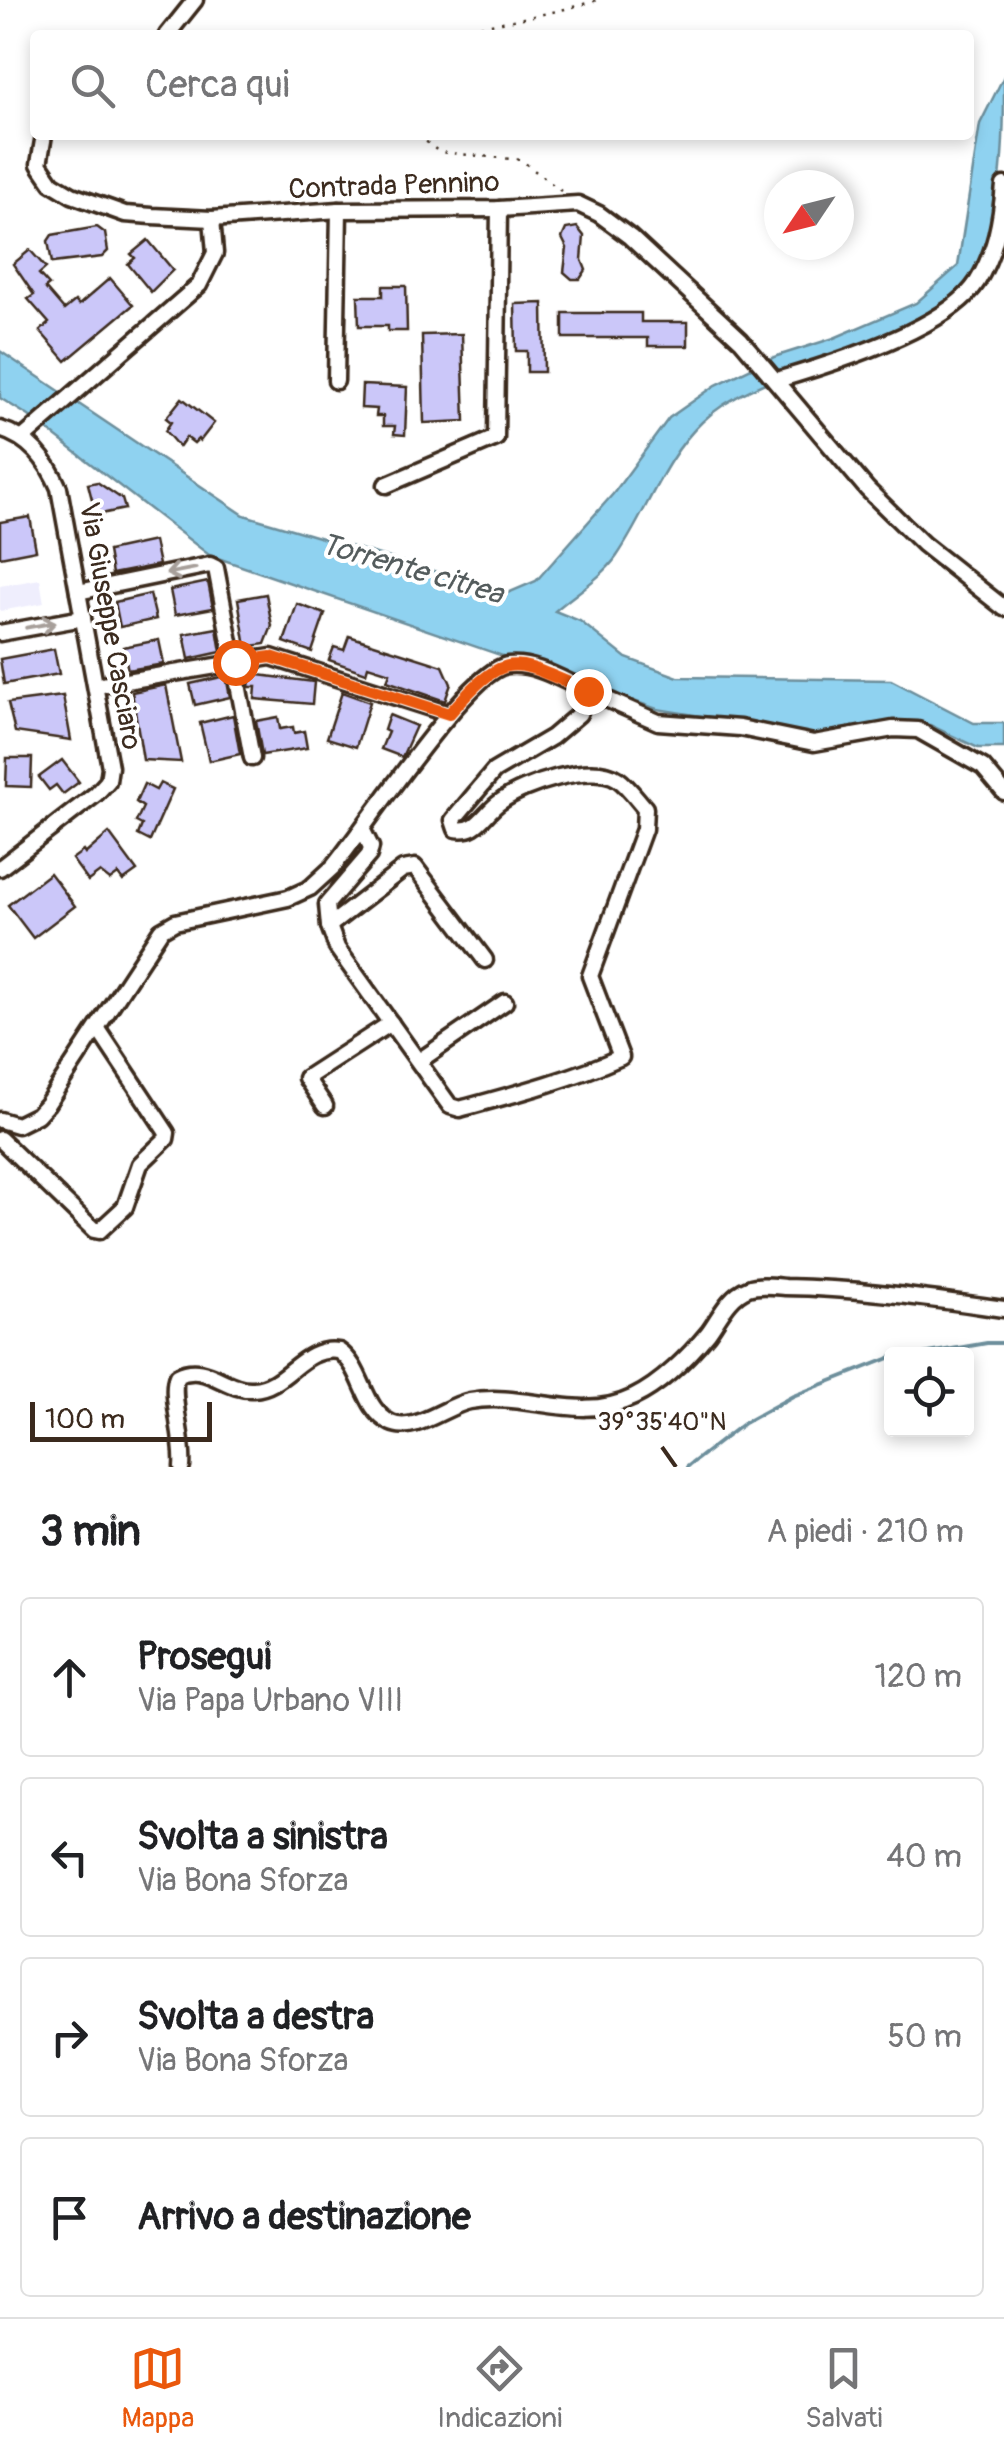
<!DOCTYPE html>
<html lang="it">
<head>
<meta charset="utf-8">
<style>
	:root { --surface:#fff; --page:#f6f6f6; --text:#202124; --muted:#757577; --line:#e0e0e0; --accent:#ea580c }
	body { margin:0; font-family:Pangolin,sans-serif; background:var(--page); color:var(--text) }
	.controls { position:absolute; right:30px; bottom:30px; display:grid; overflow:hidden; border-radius:10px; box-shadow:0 5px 15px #0003 }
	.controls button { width:90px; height:90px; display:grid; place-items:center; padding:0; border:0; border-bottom:2px solid var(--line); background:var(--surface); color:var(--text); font:50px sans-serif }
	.compass { position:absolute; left:764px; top:170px; width:90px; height:90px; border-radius:50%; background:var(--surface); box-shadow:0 5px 15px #0003; rotate:235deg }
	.scale { position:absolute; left:30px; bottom:25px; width:182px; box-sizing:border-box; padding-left:10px; border:5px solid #3b2a1e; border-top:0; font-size:28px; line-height:35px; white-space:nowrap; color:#3b2a1e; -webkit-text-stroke:8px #fff; paint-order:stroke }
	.stop { position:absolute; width:30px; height:30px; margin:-22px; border:8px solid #ea580c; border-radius:50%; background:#fff }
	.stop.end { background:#ea580c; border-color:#fff; box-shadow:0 2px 10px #0008 }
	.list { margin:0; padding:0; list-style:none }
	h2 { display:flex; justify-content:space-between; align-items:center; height:130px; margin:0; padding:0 40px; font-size:42px }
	h2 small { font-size:32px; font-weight:400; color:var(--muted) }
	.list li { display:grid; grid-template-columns:65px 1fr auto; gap:30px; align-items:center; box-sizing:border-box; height:160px; margin:0 20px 20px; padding:0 20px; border:2px solid var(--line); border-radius:10px }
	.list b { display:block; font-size:38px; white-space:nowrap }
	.list p { margin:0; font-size:32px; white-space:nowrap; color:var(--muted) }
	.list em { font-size:32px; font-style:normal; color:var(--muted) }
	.icon { flex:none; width:55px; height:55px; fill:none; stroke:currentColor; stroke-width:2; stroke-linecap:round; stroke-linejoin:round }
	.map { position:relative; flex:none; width:1004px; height:1467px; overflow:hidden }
	.search { position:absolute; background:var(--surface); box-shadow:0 5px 15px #0003; left:30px; right:30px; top:30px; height:110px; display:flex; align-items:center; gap:25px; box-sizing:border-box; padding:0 35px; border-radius:10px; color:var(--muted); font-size:38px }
	.sheet { height:850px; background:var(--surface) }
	nav { display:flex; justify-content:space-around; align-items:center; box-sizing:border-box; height:140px; border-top:2px solid var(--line); background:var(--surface); font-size:28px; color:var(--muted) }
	nav a { display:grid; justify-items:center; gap:5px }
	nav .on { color:var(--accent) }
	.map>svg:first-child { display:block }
	.built { fill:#efeefd }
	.water { fill:#8fd2f0; stroke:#6d8f9c; stroke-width:2.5 }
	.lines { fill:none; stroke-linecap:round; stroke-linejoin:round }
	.stream { stroke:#6d8f9c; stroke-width:4 }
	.building { fill:#cbc7f9; stroke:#3b2a1e; stroke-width:2.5 }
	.minor-casing { stroke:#3b2a1e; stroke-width:21 }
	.path { stroke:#3b2a1e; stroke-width:2.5; stroke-dasharray:2.5 8; stroke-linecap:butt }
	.minor { stroke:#fff; stroke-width:14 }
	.oneway { stroke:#a79f9a }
	.route { stroke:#ea580c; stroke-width:12 }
	.ticks { fill:none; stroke:#3b2a1e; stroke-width:4 }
	.labels { text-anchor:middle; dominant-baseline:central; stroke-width:8; stroke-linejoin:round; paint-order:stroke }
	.street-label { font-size:28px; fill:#3b2a1e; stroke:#fff }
	.water-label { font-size:30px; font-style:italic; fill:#545c5d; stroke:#fff }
	.ticks-label { font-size:25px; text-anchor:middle; fill:#3b2a1e; stroke:#fff; stroke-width:8; stroke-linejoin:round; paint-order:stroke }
</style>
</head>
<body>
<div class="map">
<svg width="1004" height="1467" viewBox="0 0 1004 1467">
	<rect width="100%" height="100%" fill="#fff"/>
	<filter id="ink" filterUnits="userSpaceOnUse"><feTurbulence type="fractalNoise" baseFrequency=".01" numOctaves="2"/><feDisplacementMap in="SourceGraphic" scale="20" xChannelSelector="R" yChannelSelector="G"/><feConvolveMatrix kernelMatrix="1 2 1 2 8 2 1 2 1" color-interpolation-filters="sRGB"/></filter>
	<g filter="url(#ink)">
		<path class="built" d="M40,579L44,603L0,611V586Z"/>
		<path class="water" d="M1004,76C1004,144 1004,222 968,282C954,305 851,352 823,362C782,376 734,391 702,422C663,459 647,512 617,556C603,577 574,594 555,611L580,621L626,658L678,677L891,680L974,723H1004V748H978L930,725L815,734L657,709L209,555L29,416L0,398V351L244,515L508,593L536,581L613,494L669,418L716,385L774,357L834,338L916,303L958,266L980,124Z"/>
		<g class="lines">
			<g class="stream">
				<path d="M923,1354L987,1343H1004"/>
				<path d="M687,1467L744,1423L793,1396L892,1357"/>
			</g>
		</g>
		<g class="building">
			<path d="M97,227L105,233L108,251L102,257L52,263L48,241L52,235Z"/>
			<path d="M577,227L584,236L582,260L586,270L580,279H572L564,272L567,248L562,238L566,229Z"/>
			<path d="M148,240L173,270L151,292L128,264L135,258L131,254Z"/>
			<path d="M30,250L46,268L39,274L49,285L45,288L64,310L75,301L79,305L110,278L133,305L66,361L40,331L49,323L28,299L34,295L13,264Z"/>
			<path d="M383,286H406L407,331H388V326H359L358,296H383Z"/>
			<path d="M543,303L544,372H527V351H516L515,304Z"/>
			<path d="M563,313H641V322H688V346H648V338H563Z"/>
			<path d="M462,334L465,421L424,423L422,335Z"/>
			<path d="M362,385L407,387L405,435L394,434L395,426H383V416H376L377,409L361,408Z"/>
			<path d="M182,398L214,423L200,441L198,439L194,443L186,437L179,447L165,431L171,422L166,418Z"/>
			<path d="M97,482L122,499L125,509L96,515L88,484Z"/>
			<path d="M30,517L36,550L0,557V522Z"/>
			<path d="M154,541L159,565L112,574L108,551Z"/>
			<path d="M208,582L213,608L175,615L170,590Z"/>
			<path d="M150,594L156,619L120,627L115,602Z"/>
			<path d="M266,594L272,626L265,644L246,647L238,599Z"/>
			<path d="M297,604L325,614L312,652L284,642Z"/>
			<path d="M217,628L221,652L189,659L184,634Z"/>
			<path d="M349,636L443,666L451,684L445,701L387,681L390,673L368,666L366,673L329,660L334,647L344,650Z"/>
			<path d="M159,640L164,664L128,670L123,647Z"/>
			<path d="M54,649L59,674L4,684L0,659Z"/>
			<path d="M251,674L314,682L312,704L255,699L256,687H249Z"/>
			<path d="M226,676L230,697L195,705L190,684Z"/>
			<path d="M166,685L181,762L143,760L132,692Z"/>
			<path d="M342,692L370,702L356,747L327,738Z"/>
			<path d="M63,696L71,740L15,732L8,703Z"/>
			<path d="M233,715L240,754L209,761L200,723Z"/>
			<path d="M389,715L416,726L402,757L381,749L388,732L384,730Z"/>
			<path d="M278,717L280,729L293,727L294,733L304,731L307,748L262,755L256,721Z"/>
			<path d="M7,758H32L31,787L6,786Z"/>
			<path d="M62,760L79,782L63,794L56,785L49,790L39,777Z"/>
			<path d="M160,783L173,789L150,841L138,835L142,825L136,822L143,807L136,802L144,784L156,790Z"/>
			<path d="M109,833L137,871L123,881L118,874L110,880L100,872L88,881L72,859L83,851L85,854Z"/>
			<path d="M50,873L75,906L33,938L8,905Z"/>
		</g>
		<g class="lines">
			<g class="minor-casing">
				<g id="minor">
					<path d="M167,35L195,0"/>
					<path d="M44,135L39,164L52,183L72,195L125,214L152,216L212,219L339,210L499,209L578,204L599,214L630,237L741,340L867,489L923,544L1004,608"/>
					<path d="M777,380C829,365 947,329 977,282C996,251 1001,220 1004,185"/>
					<path d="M336,381L339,210"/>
					<path d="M0,429C30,438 47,460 59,488L110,767L108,781L96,794L0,868"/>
					<path d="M23,438L199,285L215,253L212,219"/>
					<path d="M386,485L496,438L499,209"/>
					<path d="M78,592L210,565L216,568L252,758"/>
					<path d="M0,633L83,618"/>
					<path d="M96,686L271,657L449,714"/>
					<path d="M588,691L658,722L740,728L814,743L893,729L918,730L983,767L1004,792"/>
					<path d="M329,926L403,869L415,867L485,960"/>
					<path d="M419,1061L505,1002"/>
					<path d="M325,1106L306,1078L391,1023"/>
					<path d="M0,1120L17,1125L37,1115L47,1104L161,930L175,922L288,898L310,888L333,867C364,830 469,669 508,665C535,662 564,681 588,691L579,714L552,737L494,771L453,820L456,829C478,833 483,814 500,802C523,785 591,761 618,779C628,786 637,799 645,808L644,829L590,976L621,1057C569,1080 515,1094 460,1109L450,1106L337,948L329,926L327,904L369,855L371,847L363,831"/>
					<path d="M0,1139L94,1230L99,1231L125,1207L140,1164L166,1139L167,1133L98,1029"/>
					<path d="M182,1467C185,1441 169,1393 177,1376C206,1361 225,1391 253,1389C288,1387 301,1345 339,1351C364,1368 362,1409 391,1423C414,1434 447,1405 470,1401C526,1391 578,1424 634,1397C661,1384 689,1356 708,1333C720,1317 728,1296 748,1288C759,1284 773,1286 785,1287C859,1288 931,1299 1004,1309"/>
				</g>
			</g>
			<g class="path">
				<path d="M451,35L455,31C503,21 550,15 597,0"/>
				<path d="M418,135L439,152L521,160L561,191"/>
			</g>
			<use href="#minor" class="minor"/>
		</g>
		<defs><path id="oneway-shaft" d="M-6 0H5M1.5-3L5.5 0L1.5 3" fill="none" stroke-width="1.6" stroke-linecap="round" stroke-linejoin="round" transform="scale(2.5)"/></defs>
		<g class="oneway">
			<use href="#oneway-shaft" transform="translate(181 571) rotate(169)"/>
			<use href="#oneway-shaft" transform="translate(41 625) rotate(-10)"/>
		</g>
	</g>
	<g class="lines" filter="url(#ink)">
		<path class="route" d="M235,662L271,657L449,714C509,647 511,659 588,691"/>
	</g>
	<path class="ticks" d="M662,1447L676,1467"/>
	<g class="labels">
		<g class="street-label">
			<text transform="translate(394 186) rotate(-2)">Contrada Pennino</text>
			<text transform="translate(110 626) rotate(80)">Via Giuseppe Casciaro</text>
		</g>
		<g class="water-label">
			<text transform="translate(412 569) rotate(16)">Torrente citrea</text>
		</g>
	</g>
	<g class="ticks-label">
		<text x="662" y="1430">39°35'40"N</text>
	</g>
</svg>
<div class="controls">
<button><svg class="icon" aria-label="locate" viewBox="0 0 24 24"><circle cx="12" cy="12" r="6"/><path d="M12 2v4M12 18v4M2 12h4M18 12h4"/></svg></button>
</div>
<svg class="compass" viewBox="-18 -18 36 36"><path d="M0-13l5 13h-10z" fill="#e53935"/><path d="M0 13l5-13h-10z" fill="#757577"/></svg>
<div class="scale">100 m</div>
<div class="stop" style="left:235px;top:662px"></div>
<div class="stop end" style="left:588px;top:691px"></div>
<div class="search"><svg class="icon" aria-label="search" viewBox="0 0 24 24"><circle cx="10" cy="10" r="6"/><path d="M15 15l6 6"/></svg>Cerca qui</div>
</div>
<section class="sheet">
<h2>3 min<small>A piedi · 210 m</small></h2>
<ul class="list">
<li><svg class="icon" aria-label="ahead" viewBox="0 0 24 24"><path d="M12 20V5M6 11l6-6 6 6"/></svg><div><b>Prosegui</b><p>Via Papa Urbano VIII</p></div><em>120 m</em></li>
<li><svg class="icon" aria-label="left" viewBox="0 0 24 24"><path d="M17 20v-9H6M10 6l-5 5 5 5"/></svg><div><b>Svolta a sinistra</b><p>Via Bona Sforza</p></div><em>40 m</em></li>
<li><svg class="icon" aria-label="right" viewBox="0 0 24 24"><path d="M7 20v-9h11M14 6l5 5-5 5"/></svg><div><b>Svolta a destra</b><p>Via Bona Sforza</p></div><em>50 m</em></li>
<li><svg class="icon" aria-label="arrive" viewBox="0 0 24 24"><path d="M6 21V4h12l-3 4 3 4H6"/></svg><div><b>Arrivo a destinazione</b></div></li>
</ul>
</section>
<nav>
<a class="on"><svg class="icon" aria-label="map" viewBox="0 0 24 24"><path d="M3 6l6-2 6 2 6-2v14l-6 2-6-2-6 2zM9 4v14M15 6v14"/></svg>Mappa</a>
<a><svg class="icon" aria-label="directions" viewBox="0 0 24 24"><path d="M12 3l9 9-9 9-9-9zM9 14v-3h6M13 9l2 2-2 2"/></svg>Indicazioni</a>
<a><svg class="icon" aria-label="saved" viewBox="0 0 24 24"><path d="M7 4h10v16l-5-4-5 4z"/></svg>Salvati</a>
</nav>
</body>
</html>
